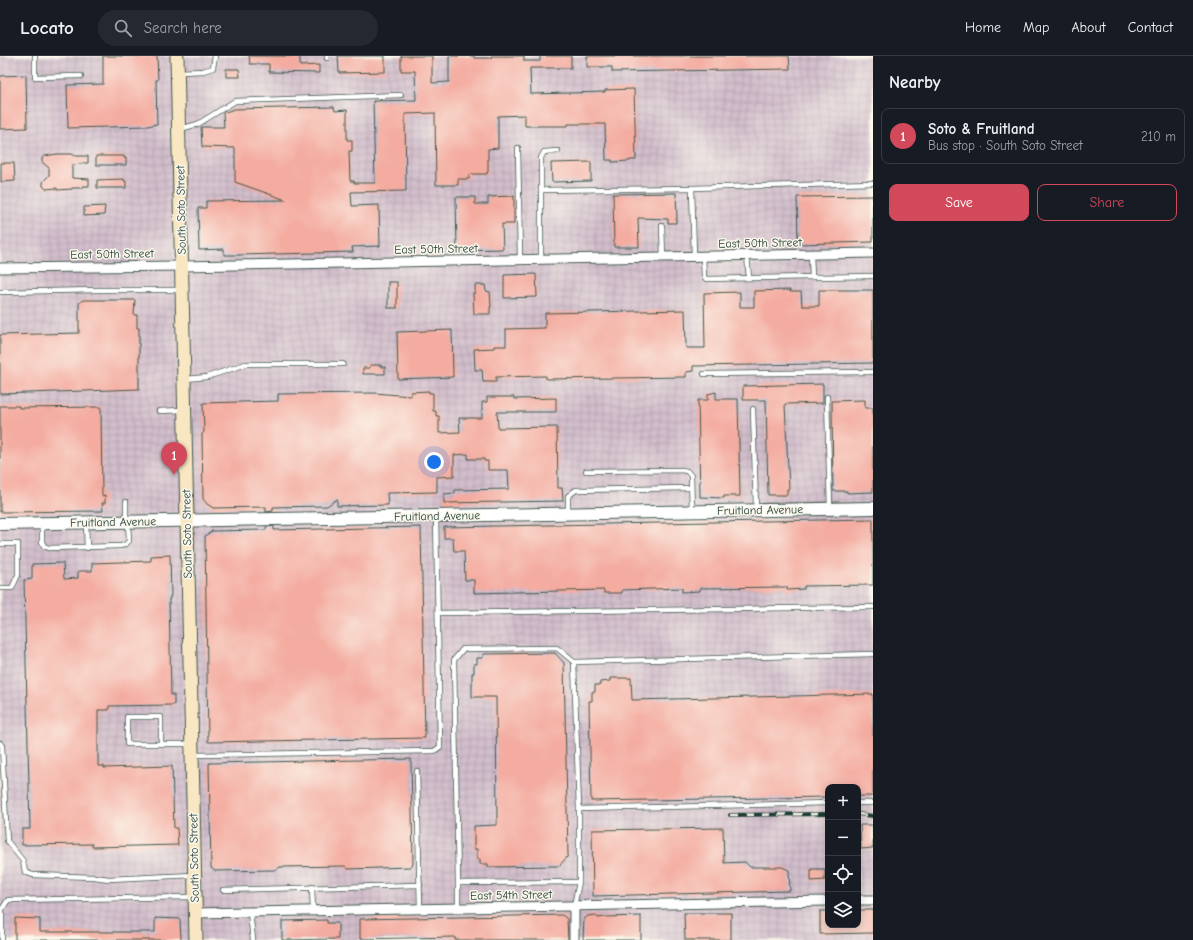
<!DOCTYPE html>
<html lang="en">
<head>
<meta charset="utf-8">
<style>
	:root { --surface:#171b24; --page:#242831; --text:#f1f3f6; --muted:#9ea1a6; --line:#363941; --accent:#d1495b }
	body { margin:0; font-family:"Comic Neue",sans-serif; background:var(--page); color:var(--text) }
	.controls { position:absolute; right:12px; bottom:12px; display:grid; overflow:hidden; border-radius:8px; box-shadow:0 2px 10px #0003 }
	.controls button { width:36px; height:36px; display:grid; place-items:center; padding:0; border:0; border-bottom:1px solid var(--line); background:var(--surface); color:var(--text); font:20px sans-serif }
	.you { position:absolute; left:434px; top:406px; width:14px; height:14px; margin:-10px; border:3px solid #fff; border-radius:50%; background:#1a73e8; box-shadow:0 0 0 6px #1a73e833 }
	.badge { display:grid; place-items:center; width:26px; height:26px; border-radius:50%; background:var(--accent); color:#fff; font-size:13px; font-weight:700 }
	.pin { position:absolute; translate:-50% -33px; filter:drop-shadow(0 1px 2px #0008) }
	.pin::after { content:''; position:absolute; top:21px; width:14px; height:12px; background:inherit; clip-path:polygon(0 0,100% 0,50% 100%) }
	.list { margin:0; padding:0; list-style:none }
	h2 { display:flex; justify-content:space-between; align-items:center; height:52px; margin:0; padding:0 16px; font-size:17px }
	h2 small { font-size:13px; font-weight:400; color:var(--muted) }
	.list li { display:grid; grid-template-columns:26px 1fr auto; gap:12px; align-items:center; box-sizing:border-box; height:56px; margin:0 8px 8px; padding:0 8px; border:1px solid var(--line); border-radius:8px }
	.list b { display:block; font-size:15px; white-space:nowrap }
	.list p { margin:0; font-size:13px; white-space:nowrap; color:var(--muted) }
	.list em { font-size:13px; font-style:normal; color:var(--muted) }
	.actions { display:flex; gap:8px; padding:12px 16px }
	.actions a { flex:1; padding:9px 0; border:1px solid var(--accent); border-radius:8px; text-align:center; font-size:14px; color:var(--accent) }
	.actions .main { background:var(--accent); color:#fff }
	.icon { flex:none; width:22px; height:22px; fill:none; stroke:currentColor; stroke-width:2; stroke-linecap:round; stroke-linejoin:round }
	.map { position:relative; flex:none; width:873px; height:884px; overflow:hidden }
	header { display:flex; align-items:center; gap:24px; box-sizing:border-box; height:56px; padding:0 20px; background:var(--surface); border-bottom:1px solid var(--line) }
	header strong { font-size:19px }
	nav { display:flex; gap:22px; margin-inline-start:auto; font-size:14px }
	.search { width:280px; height:36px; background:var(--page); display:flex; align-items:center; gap:10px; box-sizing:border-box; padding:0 14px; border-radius:22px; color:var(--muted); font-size:15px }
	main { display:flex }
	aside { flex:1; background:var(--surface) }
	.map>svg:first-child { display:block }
	.industrial { fill:url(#industrial-grid); fill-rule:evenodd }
	.building { fill:#f4aca0 }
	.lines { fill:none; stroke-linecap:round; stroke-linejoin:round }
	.service-casing { stroke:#3f574c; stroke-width:6 }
	.minor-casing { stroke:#3f574c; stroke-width:11 }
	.tertiary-casing { stroke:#3f574c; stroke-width:14 }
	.secondary-casing { stroke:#3f574c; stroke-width:15 }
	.service { stroke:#fff; stroke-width:4.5 }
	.minor { stroke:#fff; stroke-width:9 }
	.tertiary { stroke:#fff; stroke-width:12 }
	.secondary { stroke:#f9e7c3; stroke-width:13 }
	.rail-casing { stroke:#1f3d34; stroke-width:4 }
	.rail { stroke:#fbf7ec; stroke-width:2.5; stroke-dasharray:8; stroke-linecap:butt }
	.labels { text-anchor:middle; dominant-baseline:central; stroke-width:3; stroke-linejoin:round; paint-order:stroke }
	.street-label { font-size:12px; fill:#1f3d34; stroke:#fbf7ec }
</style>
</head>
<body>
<header>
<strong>Locato</strong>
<div class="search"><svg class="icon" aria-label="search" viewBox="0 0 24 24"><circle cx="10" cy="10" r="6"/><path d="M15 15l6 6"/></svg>Search here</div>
<nav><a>Home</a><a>Map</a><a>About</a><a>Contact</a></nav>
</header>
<main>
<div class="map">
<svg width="873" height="884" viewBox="0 0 873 884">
	<defs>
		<pattern id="industrial-grid" width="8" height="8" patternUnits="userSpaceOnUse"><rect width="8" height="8" fill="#d1bdcb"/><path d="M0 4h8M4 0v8" fill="none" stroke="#b3a3af"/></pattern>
	</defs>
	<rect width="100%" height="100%" fill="#fbf7ec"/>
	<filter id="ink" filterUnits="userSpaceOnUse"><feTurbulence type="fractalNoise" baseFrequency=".025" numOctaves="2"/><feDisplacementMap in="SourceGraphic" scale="8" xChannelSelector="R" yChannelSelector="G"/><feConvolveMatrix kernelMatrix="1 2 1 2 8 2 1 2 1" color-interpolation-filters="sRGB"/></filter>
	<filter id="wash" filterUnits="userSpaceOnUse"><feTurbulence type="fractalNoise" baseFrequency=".012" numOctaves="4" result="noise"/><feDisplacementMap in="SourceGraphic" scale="16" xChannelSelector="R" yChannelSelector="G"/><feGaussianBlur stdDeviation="0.9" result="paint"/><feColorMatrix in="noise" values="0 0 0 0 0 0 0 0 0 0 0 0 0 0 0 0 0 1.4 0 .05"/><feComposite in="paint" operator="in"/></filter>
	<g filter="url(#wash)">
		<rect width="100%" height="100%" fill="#f7e9d3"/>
		<path class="industrial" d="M0,0H873V884H0ZM828,731H858V869H828Z"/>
		<g id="blocks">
			<g class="building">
				<path d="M103,0H157L158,24H156L157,68L148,70L68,72L67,29L103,28Z"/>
				<path d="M249,0H300V10L319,9V17L269,16V8H250Z"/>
				<path d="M338,0H385V16L339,17Z"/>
				<path d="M401,0H432V27L449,26V0H474V2H491V0H524V5H540V0H571V12H530L531,38L605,36V34L634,33L636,104H630V105L612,106V104H606L605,68H568V70H525V59L498,60V92L488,93V116H487V118H472L469,119V123H458V129H436L435,57L405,58L406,135L351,136L352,150L379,149L380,190L352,191L353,196L240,199H224V193L199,194L198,152H206V145L286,144L235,126V92L202,91L201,71H224L223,57L234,53L334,51L335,55L347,54V84H352V95H349L350,125H354V127H375L373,45L416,44L415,15H401Z"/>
				<path d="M587,0H789L790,13L612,16V11H587Z"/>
				<path d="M226,13H239L240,21H226Z"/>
				<path d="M26,19L27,72L0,73V20Z"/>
				<path d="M57,98H72L75,100H88V107H82V108L72,109V122L89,123V130H83V132H72V133L57,134V132L46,133L43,130V126L49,119V112L42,106V102L45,100Z"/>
				<path d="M96,100H124V102H126V109H96Z"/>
				<path d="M591,106V125L552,126L551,107Z"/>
				<path d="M1,107H14L15,125L1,126Z"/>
				<path d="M124,123V125H126V132H97V124Z"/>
				<path d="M676,137L677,163H676V167H668V163L638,162L639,191H614L613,138Z"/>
				<path d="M514,140V168H502L503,193L457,194L456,141H475V148H488V141Z"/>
				<path d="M873,140V186L798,188L797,141Z"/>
				<path d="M105,150L104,159L84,160V151Z"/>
				<path d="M536,218L537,241L504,242V219Z"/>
				<rect x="388" y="226" width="9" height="26"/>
				<path d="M475,229H485L486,235L490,236L491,251H490V258H474L473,237H475Z"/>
				<path d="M790,234V236H801L802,250H819V234H873V307L693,310V315L686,316V321L546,323V320L496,321V326H483L482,314H475L474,293L494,292V290H506V273L545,272V257L685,254L686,292H705L704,237L740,236V251H754V235Z"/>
				<path d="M83,244H135L134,259H137V272H139V333L0,338V279L79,277V247Z"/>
				<path d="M452,274L453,321L398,323L397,276Z"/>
				<path d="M370,309H381V311H385V318H363V312H370Z"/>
				<path d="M823,328V347L785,348L789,433H787V439H768L766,344H743V330Z"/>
				<path d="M429,335V337H433V355H436V360H439V377L460,376L459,362H482V346H487V341H514V343L556,342V356H497L498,371V372L557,371L558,432H562L563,445L444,447V438L455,437V434L509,433L508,414H488V405H484V403H468V398L454,399V420L437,421V436L387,437L388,449L337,450V443L327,450L273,451V455L266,456V451L213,452L207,448L203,443L202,378L204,376L203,347L278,345V338L374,337L411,340V336Z"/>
				<path d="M716,336V343H738L740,440H724V442L700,441L698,344H708V338Z"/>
				<path d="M865,344V352H873V436L847,437V435H833L832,345Z"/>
				<path d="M0,350H19V352L101,351L102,440L105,439V447H102L103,455L0,456Z"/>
				<path d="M873,463V529L804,530V533L787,534V531L700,532V535L682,536V532L622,534V537H604V534L474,537V524H465L464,495H454L453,482H444V471Z"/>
				<path d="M274,470V474L421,471L425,682L208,686L205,480L212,475L266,474V471Z"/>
				<path d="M170,499L171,540H170V543H169L171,639H174V649L109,650V654H98V710H104V712L172,710L174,772H177L178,789L92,791V788L22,789V773H30L24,524L32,523V508L63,507L64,523L78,522V515H92V507L151,505V500Z"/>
				<path d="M555,597L564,607L568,800L559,810L488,811V808H480V803H477V793H474V770L497,769L496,641H472V617H474V608H477V602H483V598Z"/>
				<path d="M610,622H631L632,644L873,638V740H858V731H828V741L591,745L589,645H592V636H595V629H600V626L610,625Z"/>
				<path d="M411,703L413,808L410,811L348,813L345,810L280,811L276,814L215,815L211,812L209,707Z"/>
				<path d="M860,769H873V792L861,793Z"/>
				<path d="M723,772L724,807L745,806L750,811H782L789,814L790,835L593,840L592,774Z"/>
				<path d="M811,813H825V824L811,825Z"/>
				<path d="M858,854H873V877L820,878V855H828V869H858Z"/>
				<path d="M684,857H731V884H685Z"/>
				<path d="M562,859L567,863L568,884H455V881L360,883V863Z"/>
				<path d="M596,859L598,862L605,861L641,860V884H583L584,863L588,860Z"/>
				<path d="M15,862L40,863V876H155V862L180,863L181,884H15Z"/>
				<path d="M327,864V867H338V883L282,884V865Z"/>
			</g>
		</g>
	</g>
	<g filter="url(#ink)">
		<use href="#blocks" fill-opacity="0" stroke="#3f574c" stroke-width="1"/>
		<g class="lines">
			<g class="service-casing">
				<g id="service">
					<path d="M35,0V21L81,20"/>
					<path d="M327,0V2"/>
					<path d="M179,16L203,15L213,12L215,0"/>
					<path d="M180,73L198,68L235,45L401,39"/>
					<path d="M518,92L520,203"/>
					<path d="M692,132L694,200"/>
					<path d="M541,134L692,132L873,127"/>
					<path d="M662,170L663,200"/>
					<path d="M811,198L812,221"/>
					<path d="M747,199L749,222"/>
					<path d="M703,200L704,221L706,223L873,220"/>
					<path d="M541,203V102L544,96L558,95"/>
					<path d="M0,236L99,234H181"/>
					<path d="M704,318L873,316"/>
					<path d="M186,323L207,321L246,308H343"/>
					<path d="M827,341L830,453"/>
					<path d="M753,353L756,452"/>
					<path d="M159,355L183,354"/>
					<path d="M586,415L681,414L687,415L691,420L692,455"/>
					<path d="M126,446V464"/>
					<path d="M568,457V440L576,434L691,432"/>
					<path d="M86,467L87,492"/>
					<path d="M42,468V486L44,490L49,492L121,490L126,488L129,485L128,466"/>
					<path d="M0,488H18V519L12,532H0"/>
					<path d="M438,557L873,551"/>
					<path d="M0,687L2,690L7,785L23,805L25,816L33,819L94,821L109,823L194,819"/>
					<path d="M161,688V661H127V688H190"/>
					<path d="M194,699L434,695L440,691L436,460"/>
					<path d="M417,715L420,853"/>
					<path d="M858,747H873"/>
					<path d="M579,753L828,747"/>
					<path d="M458,827L454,604L463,593L557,592L574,606L873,598"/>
					<path d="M312,831L313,855"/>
					<path d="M223,834L420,829"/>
					<path d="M574,850L579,826V753L574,606"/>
					<path d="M458,852V827L579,826"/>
					<path d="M250,856L253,884"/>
					<path d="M2,884V853L8,844L193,841"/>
				</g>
			</g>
			<g class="minor-casing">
				<g id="minor">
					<path d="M0,212L182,210L873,197"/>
					<path d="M858,844H873"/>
					<path d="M574,850V884"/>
					<path d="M195,857L828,845"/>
				</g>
			</g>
			<g class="tertiary-casing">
				<path id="tertiary" d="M0,468L873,452"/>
			</g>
			<g class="secondary-casing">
				<path id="secondary" d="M177,0L196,884"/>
			</g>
			<use href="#service" class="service"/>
			<use href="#minor" class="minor"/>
			<use href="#tertiary" class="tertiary"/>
			<use href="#secondary" class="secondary"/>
			<g class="rail-casing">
				<g id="rail">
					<path d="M858,758L873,760"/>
					<path d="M730,759L828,758"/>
				</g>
			</g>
			<use href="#rail" class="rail"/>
		</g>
	</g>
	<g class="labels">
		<g class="street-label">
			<text transform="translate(181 154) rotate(-91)">South Soto Street</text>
			<text transform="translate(760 187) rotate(-1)">East 50th Street</text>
			<text transform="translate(436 193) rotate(-1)">East 50th Street</text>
			<text transform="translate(112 198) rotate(-1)">East 50th Street</text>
			<text transform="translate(760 454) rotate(-1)">Fruitland Avenue</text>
			<text transform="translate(437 460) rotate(-1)">Fruitland Avenue</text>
			<text transform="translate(113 466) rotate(-1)">Fruitland Avenue</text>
			<text transform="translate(187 478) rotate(-91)">South Soto Street</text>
			<text transform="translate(194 802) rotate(-91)">South Soto Street</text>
			<text transform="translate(511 839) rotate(-1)">East 54th Street</text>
		</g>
	</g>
</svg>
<div class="controls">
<button>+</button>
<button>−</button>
<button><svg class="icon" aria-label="locate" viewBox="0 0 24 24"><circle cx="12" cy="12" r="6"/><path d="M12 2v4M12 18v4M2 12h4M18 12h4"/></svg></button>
<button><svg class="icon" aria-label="layers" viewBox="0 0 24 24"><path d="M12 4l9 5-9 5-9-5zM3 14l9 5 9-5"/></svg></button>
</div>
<div class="you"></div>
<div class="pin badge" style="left:174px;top:419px">1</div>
</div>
<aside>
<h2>Nearby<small></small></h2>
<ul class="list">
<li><span class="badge">1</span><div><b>Soto &amp; Fruitland</b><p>Bus stop · South Soto Street</p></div><em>210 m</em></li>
</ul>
<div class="actions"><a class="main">Save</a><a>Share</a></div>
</aside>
</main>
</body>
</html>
